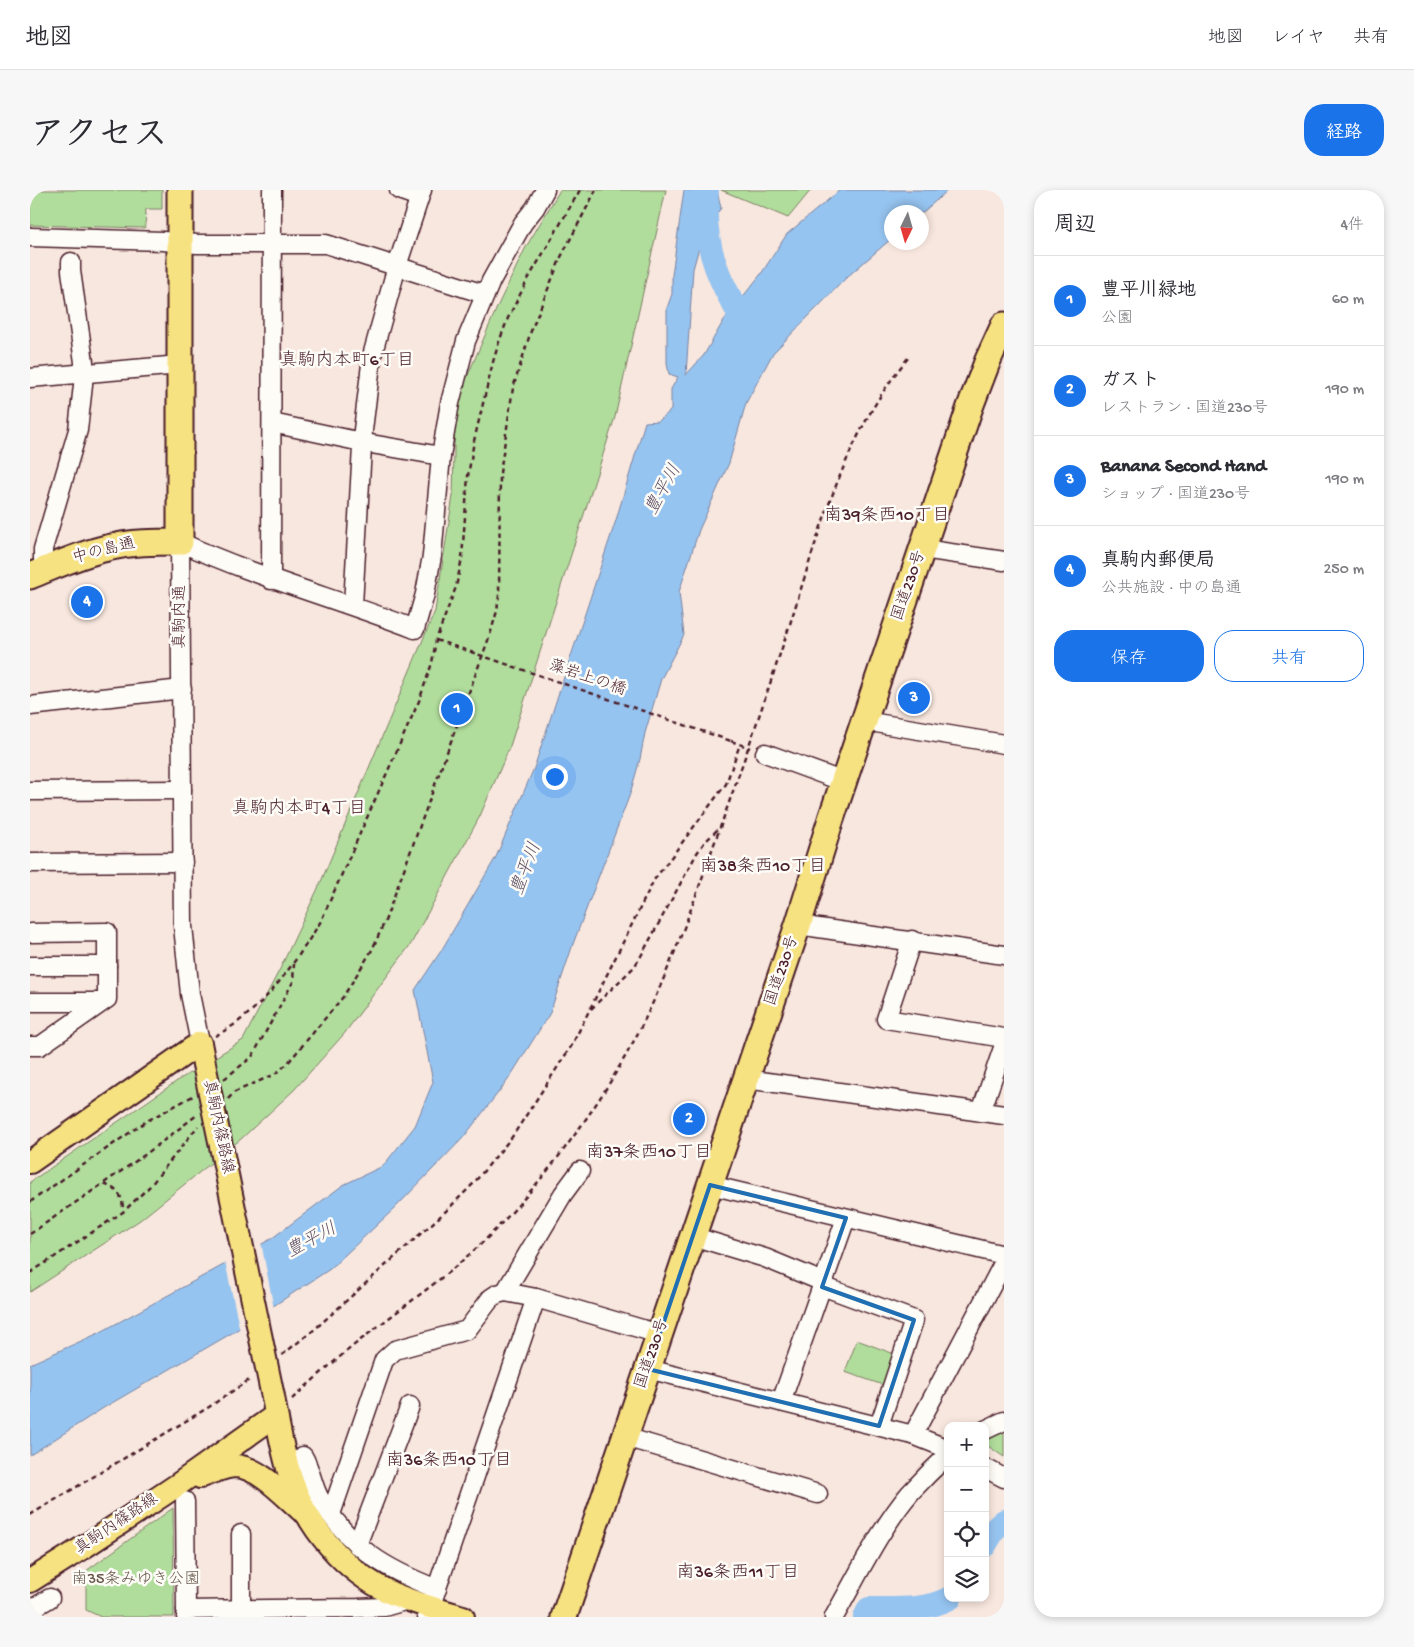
<!DOCTYPE html>
<html lang="ja">
<head>
<meta charset="utf-8">
<style>
	:root { --surface:#fff; --page:#f7f7f7; --text:#2b2b33; --muted:#7c7c81; --line:#e1e1e2; --accent:#1a73e8 }
	body { margin:0; font-family:"Gochi Hand","Klee One",sans-serif; background:var(--page); color:var(--text) }
	.controls { position:absolute; right:15px; bottom:15px; display:grid; overflow:hidden; border-radius:10px; box-shadow:0 2px 8px #0003 }
	.controls button { width:45px; height:45px; display:grid; place-items:center; padding:0; border:0; border-bottom:1px solid var(--line); background:var(--surface); color:var(--text); font:25px sans-serif }
	.compass { position:absolute; left:854px; top:15px; width:45px; height:45px; border-radius:50%; background:var(--surface); box-shadow:0 2px 8px #0003; rotate:185deg }
	.you { position:absolute; left:524px; top:586px; width:18px; height:18px; margin:-12px; border:4px solid #fff; border-radius:50%; background:#1a73e8; box-shadow:0 0 0 8px #1a73e833 }
	.badge { display:grid; place-items:center; width:32px; height:32px; border-radius:50%; background:var(--accent); color:#fff; font-size:16px; font-weight:700 }
	.pin { position:absolute; translate:-50% -50%; border:2px solid #fff; box-shadow:0 1px 5px #0006 }
	.list { margin:0; padding:0; list-style:none }
	h2 { display:flex; justify-content:space-between; align-items:center; height:65px; margin:0; padding:0 20px; font-size:21px }
	h2 small { font-size:16px; font-weight:400; color:var(--muted) }
	.list li { display:grid; grid-template-columns:32px 1fr auto; gap:15px; align-items:center; box-sizing:border-box; height:90px; padding:0 20px; border-top:1px solid var(--line) }
	.list b { display:block; font-size:19px; white-space:nowrap }
	.list p { margin:0; font-size:16px; white-space:nowrap; color:var(--muted) }
	.list em { font-size:16px; font-style:normal; color:var(--muted) }
	.actions { display:flex; gap:10px; padding:15px 20px }
	.actions a { flex:1; padding:11px 0; border:1px solid var(--accent); border-radius:20px; text-align:center; font-size:18px; color:var(--accent) }
	.actions .main { background:var(--accent); color:#fff }
	.icon { flex:none; width:28px; height:28px; fill:none; stroke:currentColor; stroke-width:2; stroke-linecap:round; stroke-linejoin:round }
	.map { position:relative; flex:none; width:974px; height:1427px; overflow:hidden; border-radius:20px }
	header { display:flex; align-items:center; gap:30px; box-sizing:border-box; height:70px; padding:0 25px; background:var(--surface); border-bottom:1px solid var(--line) }
	header strong { font-size:24px }
	nav { display:flex; gap:28px; margin-inline-start:auto; font-size:18px }
	.intro { display:flex; align-items:center; justify-content:space-between; box-sizing:border-box; height:120px; padding:0 30px }
	h1 { margin:0; font-size:35px }
	.button { padding:12px 22px; border-radius:20px; background:var(--accent); color:#fff; font-size:18px; font-weight:700 }
	main { display:flex; gap:30px; padding:0 30px }
	aside { flex:1; background:var(--surface); border-radius:20px; box-shadow:0 2px 8px #0003 }
	.map>svg:first-child { display:block }
	.green { fill:#b0dd9c; stroke:#7d7e64 }
	.water { fill:#96c4f0; stroke:#7882a1 }
	.pier { fill:#f8e7de }
	.lines { fill:none; stroke-linecap:round; stroke-linejoin:round }
	.river { stroke:#96c4f0; stroke-width:24 }
	.minor-casing { stroke:#4a1f2b; stroke-width:21 }
	.major-casing { stroke:#4a1f2b; stroke-width:26 }
	.highway-casing { stroke:#4a1f2b; stroke-width:29 }
	.path { stroke:#4a1f2b; stroke-width:2.5; stroke-dasharray:5 4; stroke-linecap:butt }
	.minor { stroke:#fdfcf7; stroke-width:18 }
	.major { stroke:#f7e281; stroke-width:22 }
	.highway { stroke:#f7e281; stroke-width:25 }
	.major-bridge-casing { stroke:#4a1f2b; stroke-width:26; stroke-linecap:butt }
	.path-bridge { stroke:#4a1f2b; stroke-width:2.5; stroke-dasharray:5 4; stroke-linecap:butt }
	.major-bridge { stroke:#f7e281; stroke-width:22 }
	.marked { fill:none; stroke:#1f6fb2; stroke-width:4; stroke-linejoin:round }
	.labels { text-anchor:middle; dominant-baseline:central; stroke-width:5; stroke-linejoin:round; paint-order:stroke }
	.street-label { font-size:16px; fill:#4a1f2b; stroke:#fdfcf7 }
	.park-label { font-size:16px; fill:#69584d; stroke:#fdfcf7 }
	.neighbourhood-label { font-size:18px; fill:#4a1f2b; stroke:#fdfcf7 }
	.water-label { font-size:18px; font-style:italic; fill:#615166; stroke:#fdfcf7 }
</style>
</head>
<body>
<header>
<strong>地図</strong>
<nav><a>地図</a><a>レイヤ</a><a>共有</a></nav>
</header>
<div class="intro"><h1>アクセス</h1><a class="button">経路</a></div>
<main>
<div class="map">
<svg width="974" height="1427" viewBox="0 0 974 1427">
	<rect width="100%" height="100%" fill="#f8e7de"/>
	<filter id="ink" filterUnits="userSpaceOnUse"><feTurbulence type="fractalNoise" baseFrequency=".02" numOctaves="2"/><feDisplacementMap in="SourceGraphic" scale="10" xChannelSelector="R" yChannelSelector="G"/><feConvolveMatrix kernelMatrix="1 2 1 2 8 2 1 2 1" color-interpolation-filters="sRGB"/></filter>
	<g filter="url(#ink)">
		<g class="green">
			<path d="M0,0H132V19H116L115,38L0,35Z"/>
			<path d="M530,0H636L585,227L480,556L450,626L381,754L314,844L264,900L211,949L110,1030L0,1102V992L150,889L213,850L251,777L290,694L405,421L423,306L425,215L469,113L496,57Z"/>
			<path d="M691,0H781L758,28Z"/>
			<path d="M827,1150L867,1165L856,1196L815,1182Z"/>
			<path d="M974,1242V1267L955,1254V1250Z"/>
			<path d="M143,1318L144,1427H71L56,1420V1381Z"/>
		</g>
		<path class="water" d="M654,0H687L691,18L673,43L663,79L656,185L674,165L694,130L731,84L757,44L810,0H918L892,23L862,22L861,49L817,87L743,163L716,213L699,273L669,340L649,402L654,445L631,489L615,543L610,569L600,604L543,754L520,823L478,890L433,948L365,1018L300,1079L202,1143L75,1217L0,1265V1174L69,1143L241,1049L313,995L353,976L385,936L403,892L385,800L411,761L466,667L504,578L586,330L615,232L629,231L641,220V199L648,187L639,184L637,173V118L642,104V85Z"/>
		<path class="pier" d="M231,1052L244,1119L210,1141L195,1071Z"/>
		<g class="lines">
			<g class="river">
				<path d="M677,0C670,54 692,101 723,144"/>
				<path d="M955,1355L964,1340L974,1331"/>
				<path d="M835,1427L839,1419C866,1419 896,1421 920,1408"/>
			</g>
			<g class="minor-casing">
				<g id="minor">
					<path d="M369,0L389,7"/>
					<path d="M0,47L133,51L167,54H296L454,104"/>
					<path d="M0,188L150,175"/>
					<path d="M242,233L341,254L411,266"/>
					<path d="M893,359L974,371"/>
					<path d="M13,381V359L48,240L53,195L54,172L41,81V72"/>
					<path d="M241,390L242,0"/>
					<path d="M323,415L333,240L342,166L367,76L392,0"/>
					<path d="M0,516L152,499"/>
					<path d="M834,531L974,554"/>
					<path d="M735,563L814,592"/>
					<path d="M0,601L152,600"/>
					<path d="M0,673L153,672"/>
					<path d="M768,735L974,765"/>
					<path d="M0,743L77,742V809L10,856H0"/>
					<path d="M882,750L856,829L974,848"/>
					<path d="M0,776H77"/>
					<path d="M0,812H72"/>
					<path d="M170,853L160,804L153,736L150,352C226,387 307,409 385,439L395,404L402,366L411,266L420,213L436,151L461,91L493,33L505,18L515,0"/>
					<path d="M716,889L974,925"/>
					<path d="M951,922L974,855"/>
					<path d="M680,995L974,1065"/>
					<path d="M662,1046L735,1068L793,1092"/>
					<path d="M792,1096L884,1130L849,1236"/>
					<path d="M475,1102L533,1004L550,981"/>
					<path d="M618,1179L883,1245L918,1259"/>
					<path d="M751,1212L816,1028"/>
					<path d="M955,1240L974,1231"/>
					<path d="M883,1245L974,1072"/>
					<path d="M595,1247L788,1304"/>
					<path d="M273,1266C281,1279 282,1295 290,1309C320,1358 355,1379 407,1399"/>
					<path d="M955,1278L974,1288"/>
					<path d="M155,1311L156,1420"/>
					<path d="M301,1324L354,1170L365,1160L437,1140L461,1108L467,1104L475,1102L506,1108L629,1144"/>
					<path d="M327,1355L380,1216"/>
					<path d="M0,1420L20,1408"/>
					<path d="M156,1427V1420L328,1418L354,1417L378,1410"/>
					<path d="M211,1427V1344"/>
					<path d="M397,1427L506,1108"/>
					<path d="M804,1427C828,1385 849,1340 880,1303C892,1290 905,1277 918,1265"/>
				</g>
			</g>
			<g class="major-casing">
				<g id="major">
					<path d="M0,972L170,853L174,874"/>
					<path d="M243,1207C248,1234 252,1262 261,1288C277,1337 314,1381 361,1403C384,1413 409,1420 433,1427"/>
					<path d="M170,1287C181,1282 192,1277 204,1276C228,1276 254,1305 271,1320"/>
					<path d="M0,1391L57,1355L146,1296L246,1225"/>
				</g>
			</g>
			<g class="highway-casing">
				<g id="highway">
					<path d="M0,386C25,376 50,364 77,358C101,352 126,352 150,352V0"/>
					<path d="M534,1427L768,735L801,629L940,217L958,170L974,135"/>
				</g>
			</g>
			<g class="path">
				<path d="M701,551L720,558"/>
				<path d="M561,819L604,777L611,766L667,663L674,653L689,638"/>
				<path d="M185,846C233,822 264,774 291,731L389,511L402,473L406,450L426,397L432,368L438,286L444,251L463,172L469,152L478,128L497,91L550,0"/>
				<path d="M194,889L222,867L263,792L264,774"/>
				<path d="M198,909L205,902L245,884L257,874L313,807L342,760L355,731L460,445L467,421L469,405L470,283L483,198L501,141L531,67L566,0"/>
				<path d="M74,994C89,1000 93,1006 93,1022"/>
				<path d="M0,1012L115,932L163,906"/>
				<path d="M0,1044L116,964L167,925"/>
				<path d="M0,1083L93,1022L121,995L168,936"/>
				<path d="M252,1165L285,1139L416,1021L443,994L482,947L542,855L624,690L696,594L710,554"/>
				<path d="M262,1209C282,1191 302,1173 323,1156C371,1117 424,1083 467,1038C518,985 564,923 600,858C635,794 659,726 683,657C710,583 735,509 760,434C789,342 815,244 878,168"/>
				<path d="M0,1325L179,1217L222,1188"/>
			</g>
			<use href="#minor" class="minor"/>
			<use href="#major" class="major"/>
			<use href="#highway" class="highway"/>
			<g class="major-bridge-casing">
				<path id="major-bridge" d="M174,874L243,1207"/>
			</g>
			<path class="path-bridge" d="M406,450L701,551"/>
			<use href="#major-bridge" class="major-bridge"/>
		</g>
	</g>
	<path class="marked" d="M680,995L816,1028L792,1097L884,1130L849,1236L618,1179Z"/>
	<g class="labels">
		<g class="street-label">
			<text transform="translate(74 362) rotate(-14)">中の島通</text>
			<text transform="translate(880 396) rotate(-71)">国道230号</text>
			<text transform="translate(151 427) rotate(-90)">真駒内通</text>
			<text transform="translate(557 489) rotate(19)">藻岩上の橋</text>
			<text transform="translate(753 781) rotate(-71)">国道230号</text>
			<text transform="translate(187 937) rotate(78)">真駒内篠路線</text>
			<text transform="translate(623 1164) rotate(-71)">国道230号</text>
			<text transform="translate(87 1335) rotate(-34)">真駒内篠路線</text>
		</g>
		<g class="park-label">
			<text x="106" y="1390">南35条みゆき公園</text>
		</g>
		<g class="neighbourhood-label">
			<text x="317" y="171">真駒内本町6丁目</text>
			<text x="857" y="326">南39条西10丁目</text>
			<text x="269" y="619">真駒内本町4丁目</text>
			<text x="733" y="677">南38条西10丁目</text>
			<text x="619" y="963">南37条西10丁目</text>
			<text x="419" y="1271">南36条西10丁目</text>
			<text x="708" y="1383">南36条西11丁目</text>
		</g>
		<g class="water-label">
			<text transform="translate(634 300) rotate(-61)">豊平川</text>
			<text transform="translate(497 679) rotate(-69)">豊平川</text>
			<text transform="translate(282 1051) rotate(-28)">豊平川</text>
		</g>
	</g>
</svg>
<div class="controls">
<button>+</button>
<button>−</button>
<button><svg class="icon" aria-label="locate" viewBox="0 0 24 24"><circle cx="12" cy="12" r="6"/><path d="M12 2v4M12 18v4M2 12h4M18 12h4"/></svg></button>
<button><svg class="icon" aria-label="layers" viewBox="0 0 24 24"><path d="M12 4l9 5-9 5-9-5zM3 14l9 5 9-5"/></svg></button>
</div>
<svg class="compass" viewBox="-18 -18 36 36"><path d="M0-13l5 13h-10z" fill="#e53935"/><path d="M0 13l5-13h-10z" fill="#7c7c81"/></svg>
<div class="you"></div>
<div class="pin badge" style="left:427px;top:519px">1</div>
<div class="pin badge" style="left:659px;top:929px">2</div>
<div class="pin badge" style="left:884px;top:508px">3</div>
<div class="pin badge" style="left:57px;top:412px">4</div>
</div>
<aside>
<h2>周辺<small>4件</small></h2>
<ul class="list">
<li><span class="badge">1</span><div><b>豊平川緑地</b><p>公園</p></div><em>60 m</em></li>
<li><span class="badge">2</span><div><b>ガスト</b><p>レストラン · 国道230号</p></div><em>190 m</em></li>
<li><span class="badge">3</span><div><b>Banana Second Hand</b><p>ショップ · 国道230号</p></div><em>190 m</em></li>
<li><span class="badge">4</span><div><b>真駒内郵便局</b><p>公共施設 · 中の島通</p></div><em>250 m</em></li>
</ul>
<div class="actions"><a class="main">保存</a><a>共有</a></div>
</aside>
</main>
</body>
</html>
